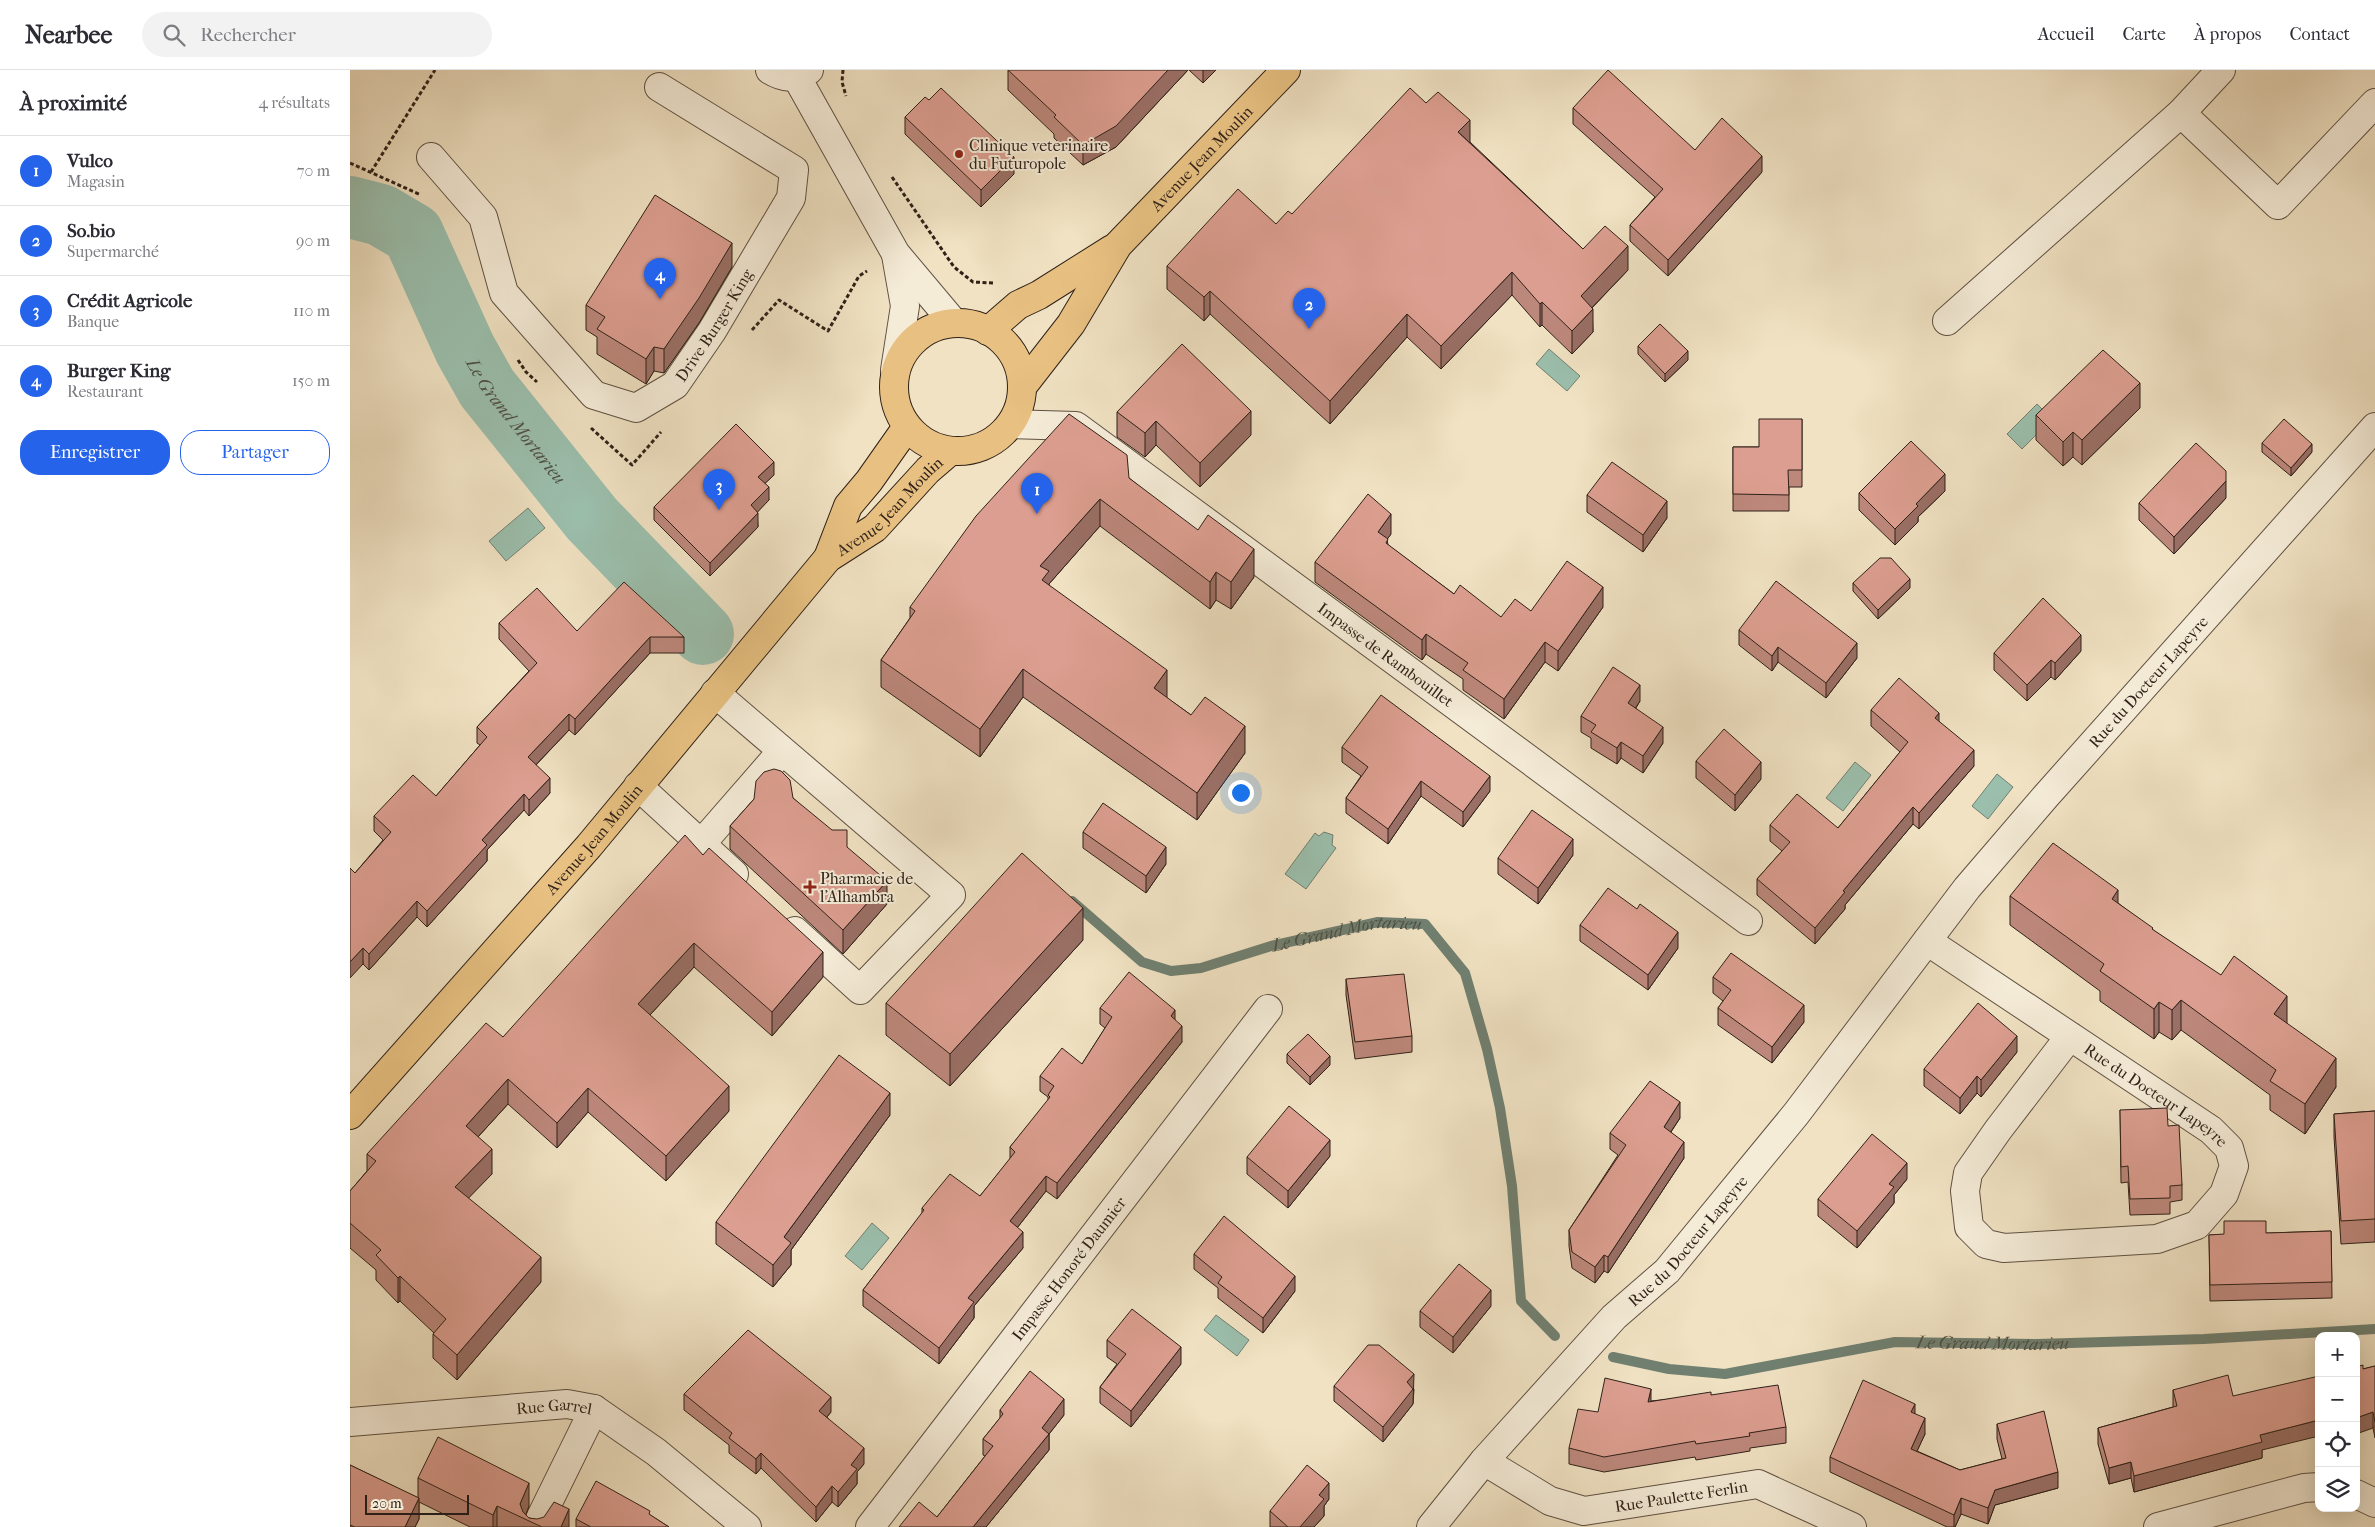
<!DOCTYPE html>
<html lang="fr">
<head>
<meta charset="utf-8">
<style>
	:root { --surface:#fff; --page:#f2f2f3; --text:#2b2b33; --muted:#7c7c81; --line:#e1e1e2; --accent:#2563eb }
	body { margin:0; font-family:"IM FELL French Canon",serif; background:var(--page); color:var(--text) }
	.controls { position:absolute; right:15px; bottom:15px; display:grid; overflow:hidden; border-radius:10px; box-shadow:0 5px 20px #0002 }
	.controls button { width:45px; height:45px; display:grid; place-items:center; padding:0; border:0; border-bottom:1px solid var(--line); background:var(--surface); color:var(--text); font:25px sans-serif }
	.scale { position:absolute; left:15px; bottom:12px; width:104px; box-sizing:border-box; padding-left:5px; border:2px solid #2f2118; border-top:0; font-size:14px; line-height:18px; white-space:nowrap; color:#2f2118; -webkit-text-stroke:4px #f5ecd8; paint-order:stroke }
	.you { position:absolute; left:890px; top:722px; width:18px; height:18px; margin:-12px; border:4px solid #fff; border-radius:50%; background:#1a73e8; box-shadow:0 0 0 8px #1a73e833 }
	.badge { display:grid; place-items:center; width:32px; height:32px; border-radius:50%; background:var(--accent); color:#fff; font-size:16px; font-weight:700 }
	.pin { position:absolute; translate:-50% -41px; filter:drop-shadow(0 1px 2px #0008) }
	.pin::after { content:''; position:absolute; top:26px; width:18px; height:15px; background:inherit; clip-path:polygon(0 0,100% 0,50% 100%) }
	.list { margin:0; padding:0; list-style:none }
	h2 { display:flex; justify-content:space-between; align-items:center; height:65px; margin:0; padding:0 20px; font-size:21px }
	h2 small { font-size:16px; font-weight:400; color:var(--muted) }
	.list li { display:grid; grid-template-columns:32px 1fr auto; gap:15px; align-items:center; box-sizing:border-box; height:70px; padding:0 20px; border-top:1px solid var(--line) }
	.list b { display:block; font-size:19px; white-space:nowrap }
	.list p { margin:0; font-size:16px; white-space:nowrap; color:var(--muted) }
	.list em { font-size:16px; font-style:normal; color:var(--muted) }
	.actions { display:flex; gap:10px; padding:15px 20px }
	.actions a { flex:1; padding:11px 0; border:1px solid var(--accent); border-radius:20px; text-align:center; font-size:18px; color:var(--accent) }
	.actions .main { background:var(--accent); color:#fff }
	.icon { flex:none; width:28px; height:28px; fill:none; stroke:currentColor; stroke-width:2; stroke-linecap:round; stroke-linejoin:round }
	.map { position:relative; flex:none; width:2025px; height:1457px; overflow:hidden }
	header { display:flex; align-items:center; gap:30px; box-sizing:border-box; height:70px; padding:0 25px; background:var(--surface); border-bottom:1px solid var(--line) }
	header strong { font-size:24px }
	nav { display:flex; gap:28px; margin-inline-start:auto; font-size:18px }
	.search { width:350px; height:45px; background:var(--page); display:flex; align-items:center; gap:12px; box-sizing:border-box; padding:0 18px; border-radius:28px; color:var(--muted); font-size:19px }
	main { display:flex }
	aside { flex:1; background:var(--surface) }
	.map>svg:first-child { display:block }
	.water { fill:#9bbfad; stroke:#708071 }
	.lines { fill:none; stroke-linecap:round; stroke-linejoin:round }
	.stream { stroke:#708071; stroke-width:10 }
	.river { stroke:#9bbfad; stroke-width:62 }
	.minor-casing { stroke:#5f5143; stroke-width:30 }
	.major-casing { stroke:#2f2118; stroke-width:30 }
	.path { stroke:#2f2118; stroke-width:3; stroke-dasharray:4 2.5; stroke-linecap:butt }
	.minor { stroke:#f5ecd8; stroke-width:28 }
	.major { stroke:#e8c182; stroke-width:28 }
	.wall { fill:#bd887c; stroke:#2f2118 }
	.shaded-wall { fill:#9a6f65; stroke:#2f2118 }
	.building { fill:#dc9e90; stroke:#2f2118 }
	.poi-dot { fill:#8f2418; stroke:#f5ecd8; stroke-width:2 }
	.labels { text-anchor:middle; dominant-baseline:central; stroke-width:4; stroke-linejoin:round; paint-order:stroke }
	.poi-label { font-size:16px; fill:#2f2118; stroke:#f5ecd8; text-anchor:start }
	.street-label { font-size:16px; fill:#2f2118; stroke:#f5ecd8 }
	.water-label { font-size:18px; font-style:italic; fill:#4f5045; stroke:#f5ecd8 }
</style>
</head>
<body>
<header>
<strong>Nearbee</strong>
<div class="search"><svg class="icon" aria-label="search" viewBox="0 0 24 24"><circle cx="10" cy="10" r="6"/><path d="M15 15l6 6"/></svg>Rechercher</div>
<nav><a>Accueil</a><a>Carte</a><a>À propos</a><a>Contact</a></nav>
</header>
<main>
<aside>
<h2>À proximité<small>4 résultats</small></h2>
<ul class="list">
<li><span class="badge">1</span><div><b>Vulco</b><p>Magasin</p></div><em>70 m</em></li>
<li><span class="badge">2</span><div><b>So.bio</b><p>Supermarché</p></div><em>90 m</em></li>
<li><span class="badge">3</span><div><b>Crédit Agricole</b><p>Banque</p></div><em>110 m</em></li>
<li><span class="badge">4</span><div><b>Burger King</b><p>Restaurant</p></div><em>150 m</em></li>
</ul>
<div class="actions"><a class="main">Enregistrer</a><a>Partager</a></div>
</aside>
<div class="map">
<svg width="2025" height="1457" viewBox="0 0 2025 1457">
	<rect width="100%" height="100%" fill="#f0e2c3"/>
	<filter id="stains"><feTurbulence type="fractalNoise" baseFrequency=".004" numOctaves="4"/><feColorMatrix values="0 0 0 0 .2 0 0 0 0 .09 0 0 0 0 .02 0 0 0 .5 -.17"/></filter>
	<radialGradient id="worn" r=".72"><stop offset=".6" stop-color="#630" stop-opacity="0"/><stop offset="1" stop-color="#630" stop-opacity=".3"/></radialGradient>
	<g class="water">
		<path d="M1199,279L1230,306L1217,321L1186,294Z"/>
		<path d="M1687,334L1702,349L1672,379L1657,364Z"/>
		<path d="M178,438L195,458L156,491L139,471Z"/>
		<path d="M1505,692L1521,705L1493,741L1476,728Z"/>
		<path d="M1647,704L1663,717L1638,749L1622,736Z"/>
		<path d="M974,762L983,765L982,775L986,778L956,819L935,804L965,763L969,766Z"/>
		<path d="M522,1153L539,1168L512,1200L495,1186Z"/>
		<path d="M866,1245L899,1270L887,1286L854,1260Z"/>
	</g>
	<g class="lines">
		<g class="stream">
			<path id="s1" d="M722,831L792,892L821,901L851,898L921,876L1028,852L1075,854L1115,903L1137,979L1150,1038L1162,1116L1171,1231L1205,1266"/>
			<path id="s2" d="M1263,1287L1319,1299L1375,1304L1545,1272L1687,1274L1854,1269L2025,1259"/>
		</g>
		<path class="river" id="s3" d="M0,137L31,145L63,164L115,279L137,318L242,449L353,564"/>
		<g class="minor-casing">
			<g id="minor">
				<path d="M420,0C433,8 447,10 459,0"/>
				<path d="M1871,0L1831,43L1928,135L2025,33"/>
				<path d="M446,6L546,184L604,253"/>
				<path id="s4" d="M81,87L133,147L154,223L244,325L286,338L325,315L362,261L441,128L444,100L309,17"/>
				<path d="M1597,251L1831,43"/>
				<path d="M545,300L555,236L546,185"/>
				<path id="s5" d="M661,354L726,356L1398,851"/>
				<path d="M365,623L601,825L510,920L445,861"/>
				<path d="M288,716L384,804"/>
				<path d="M351,774L432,681"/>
				<path id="s6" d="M1577,871L1861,1060L1879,1078L1884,1096L1874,1124L1847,1155L1807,1169L1654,1178L1636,1174L1619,1157L1615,1121L1618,1103L1648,1060L1720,966"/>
				<path id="s7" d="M0,1352L217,1334L244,1339L306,1382L397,1457"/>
				<path id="s8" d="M1134,1391L1200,1431L1234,1441L1408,1414L1502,1457"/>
				<path d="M2006,1424L2025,1433"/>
				<path d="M186,1457L244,1339"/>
				<path id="s9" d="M520,1457L918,939"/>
				<path id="s10" d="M1081,1457L1134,1391L1264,1247L1317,1201L1446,1044L1617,818L1696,726L2025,357"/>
				<path d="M1808,1457L1954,1418L1969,1417"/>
			</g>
		</g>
		<g class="major-casing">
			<g id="major">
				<circle cx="608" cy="317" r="64"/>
				<path d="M638,261L668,235L689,225L762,179"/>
				<path id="s11" d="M672,317L721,254L768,175L936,0"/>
				<path d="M478,488L498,436L519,411L557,357"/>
				<path id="s12" d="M0,1045L239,776L478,488L525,458L578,400L599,382"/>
			</g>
		</g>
		<g class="path">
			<path d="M493,0L492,12L496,26"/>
			<path d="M0,93L71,125"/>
			<path d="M21,102L85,0"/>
			<path d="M542,107L604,197L623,212L644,213"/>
			<path d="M402,260L429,230L478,261L509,206L517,201"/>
			<path d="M168,290L176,302L187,312"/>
			<path d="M241,358L282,395L311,362"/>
		</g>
		<use href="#minor" class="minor"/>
		<use href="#major" class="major"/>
	</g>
	<g class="wall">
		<path d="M658,0H838L766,77L733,95L704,68V64L658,20Z"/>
		<path d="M839,0H866L853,13Z"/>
		<path d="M1076,33L1120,72L1233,179L1278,200L1242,238L1243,262L1222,284L1192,255L1190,257L1162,225L1091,299L1057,267L980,354L860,244L854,251L817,219V196L926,154L942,144Z"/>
		<path d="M1223,38L1345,80L1412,102L1318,206L1280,171V155L1305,127L1223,54Z"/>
		<path d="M555,47L664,104L631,137L555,64Z"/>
		<path d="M382,197L349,253L314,303L304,301L296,314L247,284V267L236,260V235Z"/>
		<path d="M1288,276L1338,290L1315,312L1288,284Z"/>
		<path d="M1790,338L1732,395L1723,387L1713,396L1686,370V345Z"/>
		<path d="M767,342L901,365L850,417L806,375L795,387L767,367Z"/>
		<path d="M1452,349V417H1439V441H1383V377H1409Z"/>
		<path d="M1912,373L1962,382L1941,406L1912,382Z"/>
		<path d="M424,405L415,413L419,430L407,442L408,457L360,506L304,450V437Z"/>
		<path d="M779,408L904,507L881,539L866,530L860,539L750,456L699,514V515L817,628L895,683L847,750L673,627L630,687L531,617V590L560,548V537Z"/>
		<path d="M1595,421L1568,447V452L1545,475L1509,440V423Z"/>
		<path d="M1237,425L1317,448L1293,482L1237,442Z"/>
		<path d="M1876,428L1824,484L1789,450V433Z"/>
		<path d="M1041,464L1037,469L1038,475L1104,524L1151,547L1181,541L1253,537L1208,601L1195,592L1154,649L1113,620V609L1076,584L1072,590L965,512V492Z"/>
		<path d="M1503,513L1560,518L1528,549L1503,521Z"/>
		<path d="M149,553L227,561L334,567V583H300L225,665L219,660L186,695L200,723L179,746L174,740L137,780V791L77,857L67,847L19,900L13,894L5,803L33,770L24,761V746L86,726L130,675L127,673V657L179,601L149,569Z"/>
		<path d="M1389,560L1507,588L1476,628L1428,592L1422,601L1389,575Z"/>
		<path d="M1731,581L1705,610L1701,607L1677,631L1644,600V583Z"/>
		<path d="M1290,631L1286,638L1313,673L1293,703L1271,688L1267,694L1241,678V668L1231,662V646Z"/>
		<path d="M1521,640L1589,651L1624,696L1569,759L1563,754L1495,835V839L1465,874L1407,825V809L1432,781L1420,771V755L1488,758L1550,682L1521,656Z"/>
		<path d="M992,677L1140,721L1113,757L1071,726L1038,774L996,743V728L1011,706L992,692Z"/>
		<path d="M1346,691L1411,709L1385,741L1346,708Z"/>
		<path d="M443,728L497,777L537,834L493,884L380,779V756L404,729Z"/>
		<path d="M733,762L816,794L796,823L733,778Z"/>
		<path d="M353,785L473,907L422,966L344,897L300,945L379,1041L316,1111L238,1042L207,1078L158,1034L128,1067L142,1104L118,1128L191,1212L107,1310L83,1288V1264L84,1263L50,1231L48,1233L26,1210V1200L0,1178V1121L17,1101V1084L153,967Z"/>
		<path d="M1223,785L1188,834L1148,804V788Z"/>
		<path d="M1660,826L1768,833L1803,860L1937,953L1986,1017L1955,1064L1920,1040V1025L1831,960L1822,970L1809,962L1804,969L1750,931V921L1660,855Z"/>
		<path d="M1230,855L1328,878L1298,920L1230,871Z"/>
		<path d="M733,870L600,1016L536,965V933Z"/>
		<path d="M1363,907L1454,952L1422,993L1368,955V938L1373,931L1363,923Z"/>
		<path d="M996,909L1062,966V982L1005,989L996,925Z"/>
		<path d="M750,938L825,951L832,972L707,1129L696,1121L667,1158L673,1178L624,1236V1248L589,1294L513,1236V1220L572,1144V1138L630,1126L660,1089V1077L698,1031V1027L690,1021V1006L732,994L755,958L750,954Z"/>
		<path d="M1667,982L1631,1027L1627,1023L1610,1044L1574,1016V999Z"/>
		<path d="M937,984L980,995L960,1015L937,993Z"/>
		<path d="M1770,1040L1818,1056L1832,1115V1130L1820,1132V1144L1780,1145L1778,1112L1771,1113Z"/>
		<path d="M2025,1041V1172L1991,1174L1984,1067V1044Z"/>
		<path d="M540,1045L441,1180V1195L423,1217L366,1174V1152Z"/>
		<path d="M1330,1048L1321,1062L1334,1088L1258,1203L1254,1201L1245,1213L1222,1198L1219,1176V1160L1268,1085L1260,1079V1063Z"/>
		<path d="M980,1086L938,1138L897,1104V1087Z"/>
		<path d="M1557,1109L1544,1125V1133L1507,1178L1468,1146V1129Z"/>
		<path d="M1981,1161L1982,1228L1860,1231L1859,1165Z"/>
		<path d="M844,1184L945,1221L913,1263L868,1228V1218L844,1199Z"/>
		<path d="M1141,1236L1103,1283L1070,1257V1241Z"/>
		<path d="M757,1270L831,1294L781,1357L750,1333V1317L767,1294L757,1287Z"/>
		<path d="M2025,1296V1368L2023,1358L2013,1299Z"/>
		<path d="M984,1316L1064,1319L1063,1334L1033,1372L984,1331Z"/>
		<path d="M1823,1320L1883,1326L1912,1380V1388L1784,1422L1781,1408L1759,1414L1748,1374V1358L1823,1337Z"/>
		<path d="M334,1324L481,1342L477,1347L514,1394L507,1402V1414L488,1437L482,1432L466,1452L411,1398L406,1404L379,1383V1375L334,1340Z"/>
		<path d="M1361,1325L1436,1357V1373L1400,1378V1381L1346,1390L1345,1387L1254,1402L1219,1394V1378L1301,1331Z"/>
		<path d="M650,1340L714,1345L699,1364V1380L636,1457H549L587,1447L635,1386L633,1385V1369L650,1348Z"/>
		<path d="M1565,1344L1575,1364L1567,1381L1610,1400L1652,1389L1647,1369V1354L1708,1418L1645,1435L1638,1454L1611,1444L1605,1457H1597L1480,1402V1387Z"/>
		<path d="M0,1395L68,1428V1408L179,1436L176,1445L179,1448L219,1457H120L69,1432V1449L65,1457H0Z"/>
		<path d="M979,1429L974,1436V1446L964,1457H920V1441Z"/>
		<path d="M300,1445L319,1457H226V1449Z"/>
	</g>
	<g class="shaded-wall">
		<path d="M818,0H838L766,77L733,95V75Z"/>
		<path d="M853,0H866L853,13Z"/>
		<path d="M1120,50V73L1108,62Z"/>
		<path d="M1412,86V102L1318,206V190Z"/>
		<path d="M664,87V104L631,137V120Z"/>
		<path d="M382,173V197L349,253L314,303V279Z"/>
		<path d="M1278,176V200L1231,249V226Z"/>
		<path d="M1162,202V225L1091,299V276Z"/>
		<path d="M860,221V244L854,251V227Z"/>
		<path d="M1192,232V255L1190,257V234Z"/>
		<path d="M1243,239V262L1222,284V261Z"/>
		<path d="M1057,244V267L980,354V331Z"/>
		<path d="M304,277V301L296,314V289Z"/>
		<path d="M1338,281V290L1315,312V304Z"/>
		<path d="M1790,313V338L1732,395V370Z"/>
		<path d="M901,341V365L850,417V393Z"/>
		<path d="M806,351V375L795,387V363Z"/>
		<path d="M1723,362V387L1713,396V372Z"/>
		<path d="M1962,374V382L1941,406V398Z"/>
		<path d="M424,392V405L408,420V407Z"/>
		<path d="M1595,404V421L1568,447V452L1545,475V459L1566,434Z"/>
		<path d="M1876,411V428L1824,484V467Z"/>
		<path d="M419,417V430L401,449V435Z"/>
		<path d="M750,429V456L699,514V529L692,538L690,496Z"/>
		<path d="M1317,431V448L1293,482V465Z"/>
		<path d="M408,443V457L360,506V493Z"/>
		<path d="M1041,444V464L1028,482V462Z"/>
		<path d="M904,479V507L881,539V512Z"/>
		<path d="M866,502V530L860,539V512Z"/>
		<path d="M1560,509V518L1528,549V540Z"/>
		<path d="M1253,517V537L1208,601V581Z"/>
		<path d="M1076,564V584L1072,590V570Z"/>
		<path d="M1731,565V581L1705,610V593Z"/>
		<path d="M300,567V583L225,665V649Z"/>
		<path d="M1195,572V592L1154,649V629Z"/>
		<path d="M1507,573V588L1476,628V613Z"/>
		<path d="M1428,577V592L1422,601V586Z"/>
		<path d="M1701,590V607L1677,631V615Z"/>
		<path d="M673,599V627L630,687V659Z"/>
		<path d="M817,600V628L804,618Z"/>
		<path d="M1290,615V631L1278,649V633Z"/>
		<path d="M1589,643V659L1585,648Z"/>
		<path d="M219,644V660L178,703V687Z"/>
		<path d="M895,656V683L847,750V723Z"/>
		<path d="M1313,657V673L1293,703V686Z"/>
		<path d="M1271,672V688L1267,694V678Z"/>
		<path d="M1624,680V696L1569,759V743Z"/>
		<path d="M1411,692V709L1385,741V725Z"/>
		<path d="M1140,706V721L1113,757V742Z"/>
		<path d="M200,708V723L179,746V730Z"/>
		<path d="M1071,711V726L1038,774V759Z"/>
		<path d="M174,724V740L137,780V791L77,857V841L132,770Z"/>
		<path d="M1563,737V754L1495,835V839L1465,874V858L1493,821Z"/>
		<path d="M1223,769V785L1188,834V818Z"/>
		<path d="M816,777V794L796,823V806Z"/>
		<path d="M537,811V834L493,884V860Z"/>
		<path d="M1768,820V850L1762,829Z"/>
		<path d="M67,831V847L19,900V884Z"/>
		<path d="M733,838V870L600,1016V984Z"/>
		<path d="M1328,862V878L1298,920V905Z"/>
		<path d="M344,873V897L288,958V934Z"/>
		<path d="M13,878V894L0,908V892Z"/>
		<path d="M473,882V907L422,966V942Z"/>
		<path d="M1937,926V955L1924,944Z"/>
		<path d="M1831,930V960L1822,970V940Z"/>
		<path d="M1809,932V962L1804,969V939Z"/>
		<path d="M1454,935V952L1422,993V977Z"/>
		<path d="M825,940V956L821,946Z"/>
		<path d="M832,956V972L707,1129V1113Z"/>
		<path d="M1667,966V982L1631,1027V1010Z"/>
		<path d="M980,986V995L960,1015V1007Z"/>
		<path d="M1986,988V1017L1955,1064V1034Z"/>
		<path d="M1627,1006V1023L1610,1044V1028Z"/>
		<path d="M158,1009V1034L116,1080V1056Z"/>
		<path d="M379,1016V1041L316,1111V1086Z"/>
		<path d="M238,1018V1042L207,1078V1053Z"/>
		<path d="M540,1023V1045L441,1180V1195L423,1217V1195L434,1167Z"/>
		<path d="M1330,1032V1048L1314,1072V1057Z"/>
		<path d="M980,1070V1086L938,1138V1121Z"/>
		<path d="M1334,1072V1088L1258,1203V1187Z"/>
		<path d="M142,1079V1104L105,1142V1117Z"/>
		<path d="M1557,1093V1109L1544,1125V1133L1507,1178V1161L1539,1114Z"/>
		<path d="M696,1106V1121L660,1167V1151Z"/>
		<path d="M673,1162V1178L624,1236V1248L589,1294V1278L618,1228Z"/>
		<path d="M1254,1185V1201L1245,1213V1197Z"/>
		<path d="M191,1187V1212L107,1310V1285Z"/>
		<path d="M50,1206V1231L48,1233V1208Z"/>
		<path d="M945,1206V1221L913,1263V1248Z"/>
		<path d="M1141,1220V1236L1103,1283V1267Z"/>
		<path d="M831,1277V1294L781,1357V1341Z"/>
		<path d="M1064,1304L1063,1334L1033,1372V1357L1057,1312Z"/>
		<path d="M1301,1319V1335L1298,1332Z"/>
		<path d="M481,1327V1342L469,1356V1341Z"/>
		<path d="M714,1329V1345L692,1373V1358Z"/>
		<path d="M1565,1334V1350L1561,1342Z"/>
		<path d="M2023,1342V1358L2006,1364V1348Z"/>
		<path d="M1575,1348V1364L1561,1394V1379Z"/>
		<path d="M1969,1350V1366L1912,1380V1388L1784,1422V1406L1910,1365Z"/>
		<path d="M699,1364V1380L636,1457H623Z"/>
		<path d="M514,1378V1394L507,1402V1414L488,1437V1422L501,1395Z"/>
		<path d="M411,1383V1398L406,1404V1389Z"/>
		<path d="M1781,1392V1408L1759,1414V1398Z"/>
		<path d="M1708,1402V1418L1645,1435L1638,1454V1438L1645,1420Z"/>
		<path d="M179,1413V1436L174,1449L170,1434Z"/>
		<path d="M979,1413V1429L974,1436V1446L964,1457H950L969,1425Z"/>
		<path d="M482,1416V1432L466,1452V1437Z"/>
		<path d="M69,1428V1449L65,1457H55Z"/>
		<path d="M1611,1428V1444L1605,1457H1604V1445Z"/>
		<path d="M147,1436V1457H143V1445Z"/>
		<path d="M219,1439V1457H211Z"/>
	</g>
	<g class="building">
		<path d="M658,0H818L766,56L733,75L704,47L706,45Z"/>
		<path d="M1258,0L1345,80L1372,48L1412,86L1318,190L1280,155L1313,119L1223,38Z"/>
		<path d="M591,18L664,87L631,120L555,47L575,27L579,30Z"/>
		<path d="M1060,18L1076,33L1088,22L1120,50L1108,62L1233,179L1255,156L1278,176L1231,226L1243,239L1222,261L1192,232L1190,234L1162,202L1091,276L1057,244L980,331L860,221L854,227L817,196L888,119L926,154L938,141L942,144Z"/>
		<path d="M305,125L382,173L349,228L314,279L304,277L296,289L247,259L255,247L236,235Z"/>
		<path d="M1310,254L1338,281L1315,304L1288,276Z"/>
		<path d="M832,274L901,341L850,393L806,351L795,363L767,342Z"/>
		<path d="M1753,280L1790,313L1732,370L1723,362L1713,372L1686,345Z"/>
		<path d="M719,344L777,385L779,408L848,460L858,445L904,479L881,512L866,502L860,512L750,429L690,496L699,501L692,510L817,600L804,618L841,645L855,627L895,656L847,723L673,599L630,659L531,590L565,541L560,537L626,446Z"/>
		<path d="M1409,349H1452V400H1438L1439,425L1383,424V377H1409Z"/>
		<path d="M1934,349L1962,374L1941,398L1912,373Z"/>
		<path d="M386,354L424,392L408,407L419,417L401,435L408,443L360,493L304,437Z"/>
		<path d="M1561,371L1595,404L1566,434L1568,436L1545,459L1509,423Z"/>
		<path d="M1846,373L1876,401V411L1824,467L1789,433Z"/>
		<path d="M1262,392L1317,431L1293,465L1237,425Z"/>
		<path d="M1018,424L1041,444L1028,462L1038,469L1036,473L1104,524L1110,515L1151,547L1165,529L1181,541L1217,491L1253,517L1208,581L1195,572L1154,629L1113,600L1118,593L1076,564L1072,570L965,492Z"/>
		<path d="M1530,488H1541L1560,509L1528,540L1503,513Z"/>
		<path d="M1426,511L1507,573L1476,613L1428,577L1422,586L1389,560Z"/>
		<path d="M274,512L334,567H300L225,649L219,644L178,687L200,708L179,730L174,724L132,770L137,775L77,841L67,831L19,884L13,878L0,892V798L5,803L41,762L24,746L63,705L86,726L137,667L127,657L187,593L149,553L187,518L227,561Z"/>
		<path d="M1693,528L1731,565L1705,593L1701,590L1677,615L1644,583Z"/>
		<path d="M1263,597L1290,615L1278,633L1313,657L1293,686L1271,672L1267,678L1241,662L1246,655L1231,646Z"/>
		<path d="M1549,608L1589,643L1585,648L1624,680L1569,743L1563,737L1493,821L1495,822L1465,858L1407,809L1440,772L1420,755L1447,724L1488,758L1558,672L1521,640Z"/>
		<path d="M1031,625L1140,706L1113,742L1071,711L1038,759L996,728L1018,697L992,677Z"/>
		<path d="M1374,659L1411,692L1385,725L1346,691Z"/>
		<path d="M424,699L431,701L440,710L443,728L482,760H497V777L537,811L493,860L380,756L404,729L406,711L414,702Z"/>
		<path d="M753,733L816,777L796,806L733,762Z"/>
		<path d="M1182,740L1223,769L1188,818L1148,788Z"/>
		<path d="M335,765L353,785L359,778L473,882L422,942L344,873L288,934L379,1016L316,1086L238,1018L207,1053L158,1009L116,1056L142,1079L105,1117L191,1187L107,1285L83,1264L96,1249L50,1206L48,1208L26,1185L31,1180L0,1153V1121L26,1091L17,1084L136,953L153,967Z"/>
		<path d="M1703,773L1768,820L1762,829L1803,858L1802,859L1871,905L1884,886L1937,926L1924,944L1986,988L1955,1034L1920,1011L1926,1000L1831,930L1822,940L1809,932L1804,939L1750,901L1754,894L1660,826Z"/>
		<path d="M672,783L733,838L600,984L536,933Z"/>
		<path d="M1258,818L1287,839L1290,834L1328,862L1298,905L1230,855Z"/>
		<path d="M1381,883L1454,935L1422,977L1368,938L1381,920L1363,907Z"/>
		<path d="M779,902L825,940L821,946L832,956L707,1113L696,1106L660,1151L673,1162L618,1228L624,1232L589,1278L513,1220L574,1140L572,1138L600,1104L630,1126L665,1082L660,1077L700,1027L698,1025L704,1016L690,1006L712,978L732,994L762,947L750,938Z"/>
		<path d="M1054,904L1062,966L1005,972L996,909Z"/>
		<path d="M1628,933L1667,966L1631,1010L1627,1006L1610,1028L1574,999Z"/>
		<path d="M958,964L980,986L960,1007L937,984Z"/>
		<path d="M489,985L540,1023L434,1167L441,1173L423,1195L366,1152Z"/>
		<path d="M1300,1011L1330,1032L1314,1057L1334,1072L1258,1187L1254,1185L1245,1197L1222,1182L1219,1160L1276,1075L1260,1063Z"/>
		<path d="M939,1036L980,1070L938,1121L897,1087Z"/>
		<path d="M1817,1038L1818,1056L1829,1055L1832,1115L1820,1116V1128L1780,1129L1778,1096L1771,1097L1770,1040Z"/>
		<path d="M2025,1041V1149L1991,1151L1984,1044Z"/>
		<path d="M1522,1064L1557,1093L1539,1114L1544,1117L1507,1161L1468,1129Z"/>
		<path d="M874,1146L945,1206L913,1248L868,1213L872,1207L844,1184Z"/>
		<path d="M1874,1151H1916V1163L1981,1161L1982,1212L1860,1215L1859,1165L1874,1164Z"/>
		<path d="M1109,1194L1141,1220L1103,1267L1070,1241Z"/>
		<path d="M782,1239L831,1277L781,1341L750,1317L776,1284L757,1270Z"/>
		<path d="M398,1260L481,1327L469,1341L514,1378L501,1395L507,1399L488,1422L482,1416L466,1437L411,1383L406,1389L379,1368L382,1363L334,1324Z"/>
		<path d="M1018,1275H1029L1064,1304L1057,1312L1063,1319L1033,1357L984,1316Z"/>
		<path d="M2013,1295V1299L2025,1296V1352L2023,1342L2006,1348V1297Z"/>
		<path d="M680,1301L714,1329L692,1358L699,1364L623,1457H549L569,1432L587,1447L643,1376L633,1369L653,1344L650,1340Z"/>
		<path d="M1878,1305L1883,1326L1969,1306V1350L1910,1365L1912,1372L1784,1406L1781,1392L1759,1398L1748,1358L1827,1336L1823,1320Z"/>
		<path d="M1255,1308L1301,1319L1298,1332L1361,1322V1325L1428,1315L1436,1357L1399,1363L1400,1366L1346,1374L1345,1371L1254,1387L1219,1378L1228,1339L1248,1342Z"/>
		<path d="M1513,1310L1565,1334L1561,1342L1575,1348L1561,1379L1610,1400L1656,1388L1647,1354L1694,1341L1708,1402L1645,1420L1638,1438L1611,1428L1604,1445L1480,1387Z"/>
		<path d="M88,1367L179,1413L170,1434L173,1442L179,1448L187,1449L194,1447L204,1432L219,1439L211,1457H192L147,1436L143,1445L68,1408Z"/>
		<path d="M0,1395L69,1428L55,1457H5L0,1455Z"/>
		<path d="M957,1395L979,1413L969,1425L974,1429L950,1457H938L920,1441Z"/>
		<path d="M246,1411L300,1441L299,1444L319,1457H241L226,1449Z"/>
	</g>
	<g class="poi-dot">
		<circle cx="609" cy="84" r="5"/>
		<path d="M457.5 809.5h5v5h5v5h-5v5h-5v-5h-5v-5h5z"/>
	</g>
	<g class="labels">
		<g class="poi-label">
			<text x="619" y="75">Clinique veterinaire<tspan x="619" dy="18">du Futuropole</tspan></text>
			<text x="470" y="808">Pharmacie de<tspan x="470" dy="18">l'Alhambra</tspan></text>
		</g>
		<g class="street-label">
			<text stroke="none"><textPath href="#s11" startOffset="292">Avenue Jean Moulin</textPath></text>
			<text stroke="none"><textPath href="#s4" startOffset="455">Drive Burger King</textPath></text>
			<text stroke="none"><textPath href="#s12" startOffset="815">Avenue Jean Moulin</textPath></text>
			<text stroke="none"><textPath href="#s5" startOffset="450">Impasse de Rambouillet</textPath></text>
			<text stroke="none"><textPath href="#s10" startOffset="1110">Rue du Docteur Lapeyre</textPath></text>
			<text stroke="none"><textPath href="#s12" startOffset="368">Avenue Jean Moulin</textPath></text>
			<text stroke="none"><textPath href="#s6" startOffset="276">Rue du Docteur Lapeyre</textPath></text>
			<text stroke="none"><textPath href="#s10" startOffset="385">Rue du Docteur Lapeyre</textPath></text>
			<text stroke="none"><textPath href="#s9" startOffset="326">Impasse Honoré Daumier</textPath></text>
			<text stroke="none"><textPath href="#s7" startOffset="205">Rue Garrel</textPath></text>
			<text stroke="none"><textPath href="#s8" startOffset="211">Rue Paulette Ferlin</textPath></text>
		</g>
		<g class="water-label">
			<text stroke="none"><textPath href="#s3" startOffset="284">Le Grand Mortarieu</textPath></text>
			<text stroke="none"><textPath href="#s1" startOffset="304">Le Grand Mortarieu</textPath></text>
			<text stroke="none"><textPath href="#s2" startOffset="384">Le Grand Mortarieu</textPath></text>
		</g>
	</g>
	<rect width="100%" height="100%" filter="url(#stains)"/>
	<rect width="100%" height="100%" fill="url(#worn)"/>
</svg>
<div class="controls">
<button>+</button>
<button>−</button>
<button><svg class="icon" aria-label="locate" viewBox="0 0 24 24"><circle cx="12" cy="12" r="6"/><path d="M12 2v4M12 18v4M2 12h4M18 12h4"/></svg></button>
<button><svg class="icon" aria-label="layers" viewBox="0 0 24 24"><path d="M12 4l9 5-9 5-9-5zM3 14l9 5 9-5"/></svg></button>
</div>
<div class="scale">20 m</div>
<div class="you"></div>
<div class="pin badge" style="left:687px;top:444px">1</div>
<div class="pin badge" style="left:959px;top:259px">2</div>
<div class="pin badge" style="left:369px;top:440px">3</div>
<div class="pin badge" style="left:310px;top:229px">4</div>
</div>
</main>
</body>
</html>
